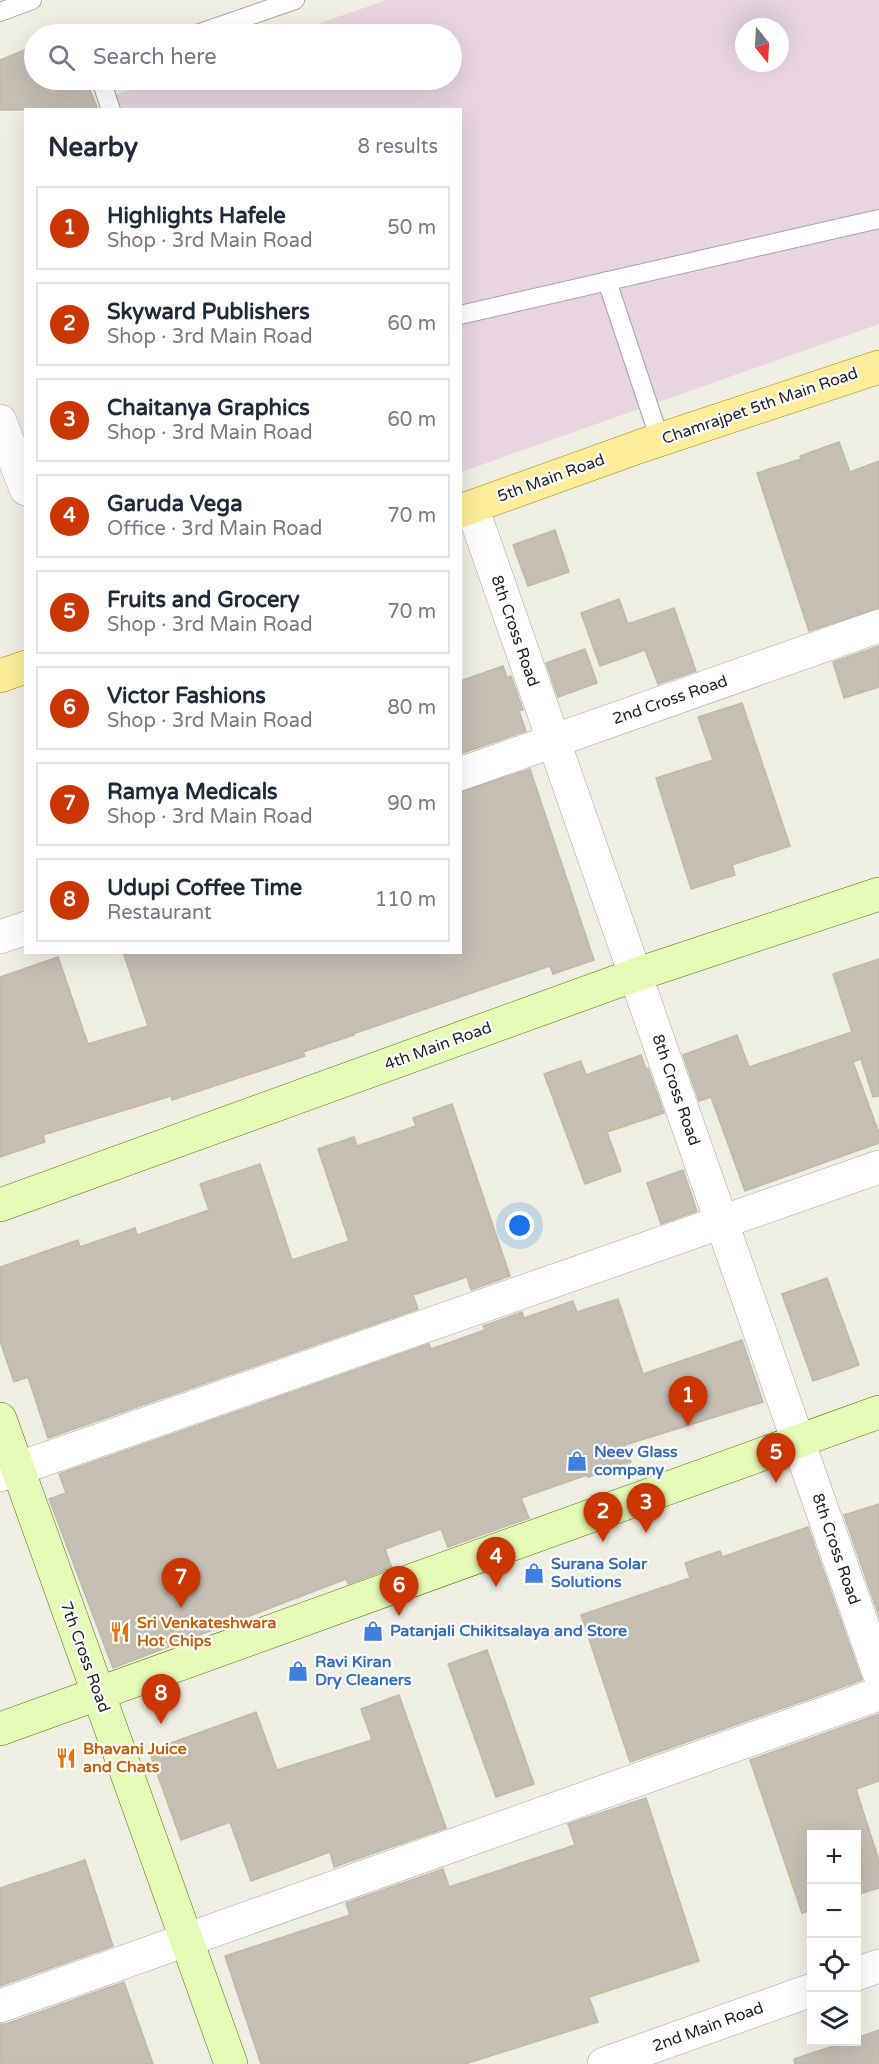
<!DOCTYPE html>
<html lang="en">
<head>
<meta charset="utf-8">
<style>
	:root { --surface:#fff; --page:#f6f6f7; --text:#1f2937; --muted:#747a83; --line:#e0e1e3; --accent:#cb3600 }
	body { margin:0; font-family:"Varela Round",sans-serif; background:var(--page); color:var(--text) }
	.controls { position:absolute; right:18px; bottom:18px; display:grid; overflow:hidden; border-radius:0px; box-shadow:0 6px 24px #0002 }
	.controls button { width:54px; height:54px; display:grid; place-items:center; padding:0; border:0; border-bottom:2px solid var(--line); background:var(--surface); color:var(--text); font:30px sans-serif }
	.compass { position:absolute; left:735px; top:18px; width:54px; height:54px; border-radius:50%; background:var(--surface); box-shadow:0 6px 24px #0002; rotate:162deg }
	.you { position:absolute; left:520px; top:1226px; width:21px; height:21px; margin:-15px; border:4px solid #fff; border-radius:50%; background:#1a73e8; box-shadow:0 0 0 9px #1a73e833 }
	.badge { display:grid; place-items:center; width:39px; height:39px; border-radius:50%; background:var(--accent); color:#fff; font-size:20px; font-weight:700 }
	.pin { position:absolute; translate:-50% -50px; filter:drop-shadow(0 2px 3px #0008) }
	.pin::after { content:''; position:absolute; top:32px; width:21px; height:18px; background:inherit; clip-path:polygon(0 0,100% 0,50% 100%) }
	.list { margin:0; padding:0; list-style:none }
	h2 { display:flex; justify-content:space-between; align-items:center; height:78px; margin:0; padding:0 24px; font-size:26px }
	h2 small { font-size:20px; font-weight:400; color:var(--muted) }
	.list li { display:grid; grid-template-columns:39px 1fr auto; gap:18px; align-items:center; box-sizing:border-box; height:84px; margin:0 12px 12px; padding:0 12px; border:2px solid var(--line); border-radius:0px }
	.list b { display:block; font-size:22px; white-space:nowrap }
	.list p { margin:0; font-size:20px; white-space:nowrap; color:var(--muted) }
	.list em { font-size:20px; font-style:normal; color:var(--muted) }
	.icon { flex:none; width:33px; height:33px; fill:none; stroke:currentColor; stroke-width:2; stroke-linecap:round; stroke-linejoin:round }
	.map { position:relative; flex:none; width:879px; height:2064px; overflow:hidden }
	.search { position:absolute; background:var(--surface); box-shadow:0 6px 24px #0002; left:24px; top:24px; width:438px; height:66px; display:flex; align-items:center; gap:15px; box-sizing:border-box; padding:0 21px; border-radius:33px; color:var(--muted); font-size:22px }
	.panel { position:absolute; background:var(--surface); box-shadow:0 6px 24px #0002; left:24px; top:108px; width:438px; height:846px; border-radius:0px }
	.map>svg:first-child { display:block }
	.industrial { fill:#e8d5df; fill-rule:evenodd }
	.building { fill:#c4beb3; stroke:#c1b9a5; stroke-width:1.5 }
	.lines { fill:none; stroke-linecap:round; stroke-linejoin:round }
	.lane-casing { stroke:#a5a5a5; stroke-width:20 }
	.street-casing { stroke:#a5a5a5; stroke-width:34 }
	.secondary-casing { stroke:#4b7603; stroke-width:34 }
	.primary-casing { stroke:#978d00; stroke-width:34 }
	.lane { stroke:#fff; stroke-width:18 }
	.street { stroke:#fff; stroke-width:33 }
	.secondary { stroke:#e5fab6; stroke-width:33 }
	.primary { stroke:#fded9a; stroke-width:33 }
	.labels { text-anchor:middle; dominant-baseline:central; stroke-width:4.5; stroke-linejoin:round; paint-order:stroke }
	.street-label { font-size:16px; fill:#1e1e1e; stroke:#fff }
	.shop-label { font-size:16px; font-weight:bold; fill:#366cbe; stroke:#fff; text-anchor:start }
	.food-label { font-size:16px; font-weight:bold; fill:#c56008; stroke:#fff; text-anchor:start }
</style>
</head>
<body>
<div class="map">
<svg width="879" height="2064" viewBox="0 0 879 2064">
	<rect width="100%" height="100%" fill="#efeee3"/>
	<path class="industrial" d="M387,0H879V324L461,472L460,110H104L100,100L159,80H452V34H288ZM744,27H780V63H744Z"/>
	<g class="building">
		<path d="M34,46V80H86L98,110H0V60Z"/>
		<path d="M839,442L850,472L879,461V608L809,631L757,473L801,459L800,456Z"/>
		<path d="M555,530L569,572L528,586L513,545Z"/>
		<path d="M619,599L628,624L674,608L696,671L658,684L645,650L600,666L581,613Z"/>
		<path d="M879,646V687L844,698L833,662Z"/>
		<path d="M585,649L597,683L558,697L546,663Z"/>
		<path d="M503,666L507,678L511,676L523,710L519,711L526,731L460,754V681Z"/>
		<path d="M742,703L790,846L732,865L735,875L691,889L656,778L713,760L698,717Z"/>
		<path d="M530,769L594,960L553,974L550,966L353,1034L354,1035L303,1052L305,1056L172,1100L171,1096L43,1135L45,1142L0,1157V977L58,957L88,1044L148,1026L123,952H460V792Z"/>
		<path d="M879,959V1096L873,1097L861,1059L853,1062L879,1133V1143L745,1191L711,1097L699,1101L683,1055L737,1035L749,1067L852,1032L833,974Z"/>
		<path d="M641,1055L646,1069L648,1068L664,1113L607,1132L621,1171L585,1184L544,1074L581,1061L586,1075Z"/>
		<path d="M452,1104L510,1276L471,1290L467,1277L413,1295L418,1309L48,1438L28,1377L14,1382L0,1341V1267L78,1240L80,1247L135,1228L137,1235L209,1210L200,1184L260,1164L292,1260L349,1241L318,1149L354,1137L357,1146L416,1126L413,1118Z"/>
		<path d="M683,1170L697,1211L661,1224L647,1183Z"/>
		<path d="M827,1278L859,1365L813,1381L782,1294Z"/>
		<path d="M618,1299L643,1374L742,1340L763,1402L625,1445L631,1462L588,1477L587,1475L521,1498L529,1518L448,1547L441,1529L385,1549L392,1568L348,1584L346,1579L113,1668L49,1499L66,1493L59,1474L429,1344L431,1349L485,1330L483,1326L522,1312L524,1318L573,1301L577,1312Z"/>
		<path d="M879,1504V1616L844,1515Z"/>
		<path d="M808,1527L862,1680L630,1762L581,1615L690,1578L685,1563L720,1551L722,1557Z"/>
		<path d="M487,1650L534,1784L496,1797L448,1664Z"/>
		<path d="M399,1695L446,1828L334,1867L330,1852L251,1881L230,1822L181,1840L149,1751L256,1712L277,1770L372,1740L361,1709Z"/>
		<path d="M879,1714V1781L856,1789L879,1861V1888L856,1895V1834H812V1910L802,1913L750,1760Z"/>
		<path d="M646,1798L699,1961L589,1997L598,2022L465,2064H261L225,1956L350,1915L346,1903L443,1869L449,1887L575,1845L568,1824Z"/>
		<path d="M85,1860L113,1946L0,1986V1888Z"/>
		<path d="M124,1982L153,2064H0V2024H6Z"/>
		<path d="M879,2030V2064H795L794,2059L845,2042H856V2038Z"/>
	</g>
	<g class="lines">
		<g class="lane-casing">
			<g id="lane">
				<path d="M0,12L32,0"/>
				<path d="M197,34L295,0"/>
				<path d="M101,80L111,110"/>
				<path d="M607,281L660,440"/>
				<path d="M460,315L879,219"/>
			</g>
		</g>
		<g class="street-casing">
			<g id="street">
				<path d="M0,421L26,489"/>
				<path d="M472,507L879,1673"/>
				<path d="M460,774L879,626"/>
				<path d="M0,937L26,928"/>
				<path d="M0,1475L879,1167"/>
				<path d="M856,1974L879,1966"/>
				<path d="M0,2006L879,1694"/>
				<path d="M604,2064L812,1990"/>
			</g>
		</g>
		<g class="secondary-casing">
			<g id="secondary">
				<path d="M0,1205L635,975L879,894"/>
				<path d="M0,1419L231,2064"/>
				<path d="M0,1729L879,1412"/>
			</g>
		</g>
		<g class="primary-casing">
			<g id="primary">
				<path d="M460,511L641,446L879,367"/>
				<path d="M0,676L26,667"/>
			</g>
		</g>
		<use href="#lane" class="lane"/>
		<use href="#street" class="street"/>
		<use href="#secondary" class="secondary"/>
		<use href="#primary" class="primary"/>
	</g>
	<defs>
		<g id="shop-bare" transform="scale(1.62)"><path d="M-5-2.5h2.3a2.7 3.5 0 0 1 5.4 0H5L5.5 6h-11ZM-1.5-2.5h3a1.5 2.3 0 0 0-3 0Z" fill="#3f7fe0" stroke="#fff" stroke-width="2.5" paint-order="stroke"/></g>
		<g id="restaurant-bare" transform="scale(1.62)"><path d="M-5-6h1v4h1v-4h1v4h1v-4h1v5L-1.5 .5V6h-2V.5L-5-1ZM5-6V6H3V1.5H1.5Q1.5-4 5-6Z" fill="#e8710a" stroke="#fff" stroke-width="2.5" paint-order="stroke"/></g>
	</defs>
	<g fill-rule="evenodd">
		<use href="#shop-bare" x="577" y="1461"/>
		<use href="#shop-bare" x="534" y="1573"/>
		<use href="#shop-bare" x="373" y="1631"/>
		<use href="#restaurant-bare" x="120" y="1632"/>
		<use href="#shop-bare" x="298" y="1671"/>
		<use href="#restaurant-bare" x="66" y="1758"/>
	</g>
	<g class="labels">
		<g class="street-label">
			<text transform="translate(760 406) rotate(-19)">Chamrajpet 5th Main Road</text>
			<text transform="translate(551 478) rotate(-20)">5th Main Road</text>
			<text transform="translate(515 631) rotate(71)">8th Cross Road</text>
			<text transform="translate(670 700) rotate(-19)">2nd Cross Road</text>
			<text transform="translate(438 1046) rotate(-20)">4th Main Road</text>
			<text transform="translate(676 1090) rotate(71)">8th Cross Road</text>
			<text transform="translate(836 1549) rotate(71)">8th Cross Road</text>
			<text transform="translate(85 1657) rotate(70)">7th Cross Road</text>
			<text transform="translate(708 2027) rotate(-20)">2nd Main Road</text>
		</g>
		<g class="shop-label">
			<text x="594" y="1452">Neev Glass<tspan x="594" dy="18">company</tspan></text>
			<text x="551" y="1564">Surana Solar<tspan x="551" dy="18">Solutions</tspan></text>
			<text x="390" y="1631">Patanjali Chikitsalaya and Store</text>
			<text x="315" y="1662">Ravi Kiran<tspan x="315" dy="18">Dry Cleaners</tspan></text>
		</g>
		<g class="food-label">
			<text x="137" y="1623">Sri Venkateshwara<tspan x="137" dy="18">Hot Chips</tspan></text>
			<text x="83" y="1749">Bhavani Juice<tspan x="83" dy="18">and Chats</tspan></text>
		</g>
	</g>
</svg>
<div class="controls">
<button>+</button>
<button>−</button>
<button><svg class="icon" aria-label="locate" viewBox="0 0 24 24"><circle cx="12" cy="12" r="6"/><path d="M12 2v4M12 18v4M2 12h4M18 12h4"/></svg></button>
<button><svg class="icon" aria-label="layers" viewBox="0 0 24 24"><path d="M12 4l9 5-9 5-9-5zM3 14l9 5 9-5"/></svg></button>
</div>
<svg class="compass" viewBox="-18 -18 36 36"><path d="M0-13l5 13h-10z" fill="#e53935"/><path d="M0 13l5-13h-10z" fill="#747a83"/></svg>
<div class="you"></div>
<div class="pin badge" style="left:688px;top:1426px">1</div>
<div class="pin badge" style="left:603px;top:1542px">2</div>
<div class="pin badge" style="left:646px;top:1533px">3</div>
<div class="pin badge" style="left:496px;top:1587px">4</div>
<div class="pin badge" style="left:776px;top:1483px">5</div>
<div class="pin badge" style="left:399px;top:1616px">6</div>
<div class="pin badge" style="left:181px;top:1608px">7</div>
<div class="pin badge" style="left:161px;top:1724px">8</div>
<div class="search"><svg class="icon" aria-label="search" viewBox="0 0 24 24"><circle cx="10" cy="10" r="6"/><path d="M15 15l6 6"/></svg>Search here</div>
<section class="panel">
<h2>Nearby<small>8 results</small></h2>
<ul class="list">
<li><span class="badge">1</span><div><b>Highlights Hafele</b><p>Shop · 3rd Main Road</p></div><em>50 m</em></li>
<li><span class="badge">2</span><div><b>Skyward Publishers</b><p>Shop · 3rd Main Road</p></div><em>60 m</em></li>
<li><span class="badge">3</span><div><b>Chaitanya Graphics</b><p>Shop · 3rd Main Road</p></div><em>60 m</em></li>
<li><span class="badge">4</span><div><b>Garuda Vega</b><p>Office · 3rd Main Road</p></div><em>70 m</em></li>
<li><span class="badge">5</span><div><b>Fruits and Grocery</b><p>Shop · 3rd Main Road</p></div><em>70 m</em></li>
<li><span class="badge">6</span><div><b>Victor Fashions</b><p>Shop · 3rd Main Road</p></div><em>80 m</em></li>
<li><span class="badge">7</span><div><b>Ramya Medicals</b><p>Shop · 3rd Main Road</p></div><em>90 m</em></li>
<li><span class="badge">8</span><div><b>Udupi Coffee Time</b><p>Restaurant</p></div><em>110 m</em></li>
</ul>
</section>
</div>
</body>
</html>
